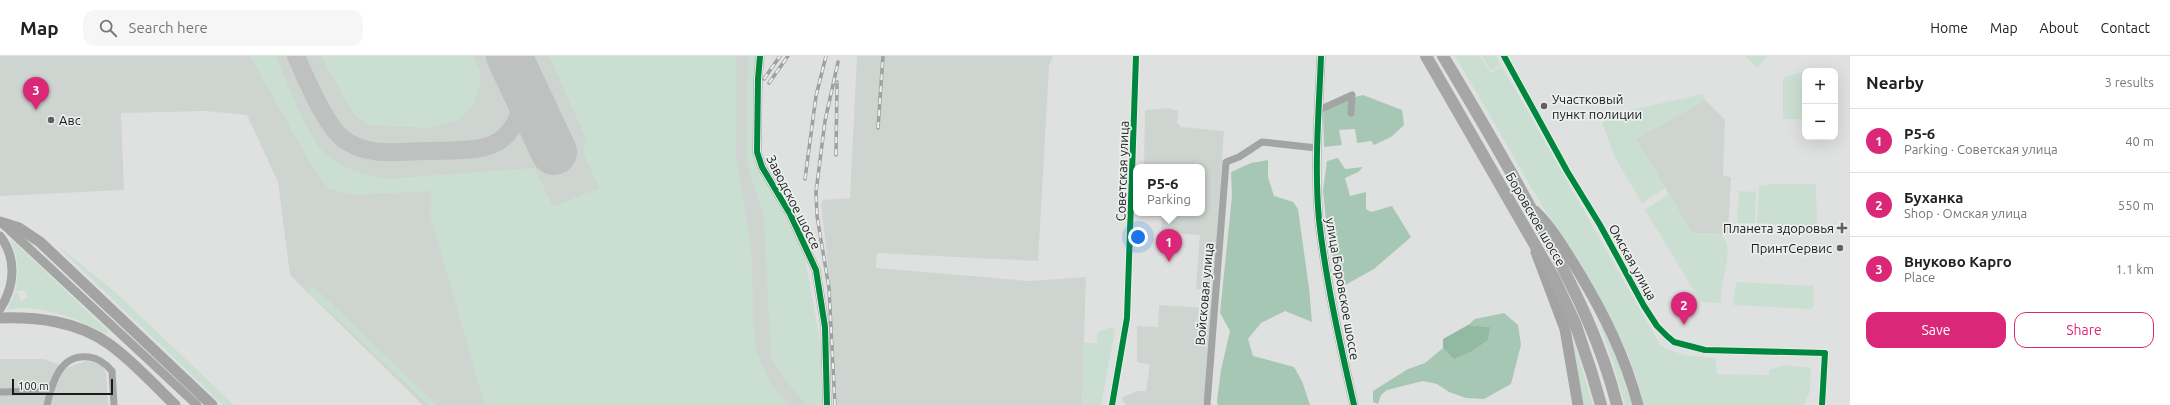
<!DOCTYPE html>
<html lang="en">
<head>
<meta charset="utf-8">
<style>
	:root { --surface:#fff; --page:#f6f6f6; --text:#222; --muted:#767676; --line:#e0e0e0; --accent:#db2777 }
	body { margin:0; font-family:Ubuntu,sans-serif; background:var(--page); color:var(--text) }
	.controls { position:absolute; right:12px; top:12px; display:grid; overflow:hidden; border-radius:8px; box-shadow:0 4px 16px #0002 }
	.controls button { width:36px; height:36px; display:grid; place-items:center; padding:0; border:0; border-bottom:1px solid var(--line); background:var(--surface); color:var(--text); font:20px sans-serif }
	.scale { position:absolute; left:12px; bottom:10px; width:101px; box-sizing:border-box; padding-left:4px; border:2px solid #1a1b1a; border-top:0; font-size:11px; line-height:14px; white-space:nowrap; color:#1a1b1a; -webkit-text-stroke:3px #ebefed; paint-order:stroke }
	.you { position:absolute; left:1138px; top:181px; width:14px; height:14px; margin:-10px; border:3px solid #fff; border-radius:50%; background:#1a73e8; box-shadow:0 0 0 6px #1a73e833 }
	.badge { display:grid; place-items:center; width:26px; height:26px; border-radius:50%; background:var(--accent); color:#fff; font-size:13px; font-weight:700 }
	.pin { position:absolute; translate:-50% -33px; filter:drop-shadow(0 1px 2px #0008) }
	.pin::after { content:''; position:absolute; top:21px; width:14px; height:12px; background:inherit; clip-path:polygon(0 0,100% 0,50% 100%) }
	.popup { position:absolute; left:1133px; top:108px; width:72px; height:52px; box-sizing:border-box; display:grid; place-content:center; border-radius:8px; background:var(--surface); filter:drop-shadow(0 1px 3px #0005); font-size:13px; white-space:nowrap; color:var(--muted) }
	.popup b { font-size:15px; color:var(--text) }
	.popup::after { content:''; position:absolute; left:50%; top:100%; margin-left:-8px; border:8px solid transparent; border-top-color:var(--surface) }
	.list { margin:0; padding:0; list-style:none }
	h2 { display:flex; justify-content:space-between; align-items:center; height:52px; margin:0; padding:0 16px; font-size:17px }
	h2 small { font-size:13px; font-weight:400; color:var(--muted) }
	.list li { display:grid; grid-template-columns:26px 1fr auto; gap:12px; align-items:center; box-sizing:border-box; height:64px; padding:0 16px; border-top:1px solid var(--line) }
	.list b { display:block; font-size:15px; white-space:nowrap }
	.list p { margin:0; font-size:13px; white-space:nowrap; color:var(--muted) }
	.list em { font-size:13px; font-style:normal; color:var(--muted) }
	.actions { display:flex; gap:8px; padding:12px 16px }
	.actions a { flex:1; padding:9px 0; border:1px solid var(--accent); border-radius:12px; text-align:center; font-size:14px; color:var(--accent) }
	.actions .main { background:var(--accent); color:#fff }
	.icon { flex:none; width:22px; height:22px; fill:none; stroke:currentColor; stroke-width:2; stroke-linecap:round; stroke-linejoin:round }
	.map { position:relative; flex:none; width:1850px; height:349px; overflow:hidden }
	header { display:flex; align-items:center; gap:24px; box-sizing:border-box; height:56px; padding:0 20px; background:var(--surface); border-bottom:1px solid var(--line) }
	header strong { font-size:19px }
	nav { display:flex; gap:22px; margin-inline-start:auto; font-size:14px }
	.search { width:280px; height:36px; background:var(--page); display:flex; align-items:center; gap:10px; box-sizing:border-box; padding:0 14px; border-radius:12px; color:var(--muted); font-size:15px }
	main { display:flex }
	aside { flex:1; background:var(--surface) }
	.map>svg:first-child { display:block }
	.built { fill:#ced5d0 }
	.green { fill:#cadfd2 }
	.forest { fill:#a7c7b5 }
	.water { fill:#92baa3 }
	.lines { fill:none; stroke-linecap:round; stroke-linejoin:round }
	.taxiway { stroke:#bfc0c0; stroke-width:18 }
	.runway { stroke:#bfc0c0; stroke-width:46 }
	.minor { stroke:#a3a4a4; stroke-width:7 }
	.tertiary { stroke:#a3a4a4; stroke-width:9 }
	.secondary { stroke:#a3a3a3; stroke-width:11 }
	.primary { stroke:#a5a6a5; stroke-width:12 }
	.rail-casing { stroke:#9fa09f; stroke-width:3.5 }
	.rail { stroke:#ebefed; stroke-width:2; stroke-dasharray:6; stroke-linecap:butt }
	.cycleway-casing { stroke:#ebefed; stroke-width:8 }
	.cycleway { stroke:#00873e; stroke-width:6 }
	.poi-dot { fill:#5f605f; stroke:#ebefed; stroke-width:1.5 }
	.labels { text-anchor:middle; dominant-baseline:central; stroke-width:3.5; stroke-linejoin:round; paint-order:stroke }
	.poi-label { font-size:13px; fill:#1a1b1a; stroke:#ebefed; text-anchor:start }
	.street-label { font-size:13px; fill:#1a1b1a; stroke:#ebefed }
</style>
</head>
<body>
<header>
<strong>Map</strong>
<div class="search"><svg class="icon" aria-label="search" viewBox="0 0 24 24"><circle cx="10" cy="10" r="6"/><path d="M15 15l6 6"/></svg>Search here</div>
<nav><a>Home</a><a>Map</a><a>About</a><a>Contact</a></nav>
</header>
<main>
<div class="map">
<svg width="1850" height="349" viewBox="0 0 1850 349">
	<rect width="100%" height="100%" fill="#dfe1e0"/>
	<g class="built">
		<path d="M0,0H753L749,41L817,349H423L290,219L278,126L247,59L205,55L121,57L124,134L0,140Z"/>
		<path d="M857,0H1053L1049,10L1038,205L877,197L876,212L1029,225L1086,221L1082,349H837L831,236L821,148L823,144L850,142Z"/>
		<path d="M1705,44L1725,64L1723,120L1731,121L1728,178L1692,177L1636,83Z"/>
		<path d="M1169,52L1178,55L1177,67L1181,71L1224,75L1206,337L1202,349H1126L1121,342L1138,335H1146L1150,309L1137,306V270L1158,271L1159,249L1207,252L1208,234L1196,233L1200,179L1161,176L1162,161L1143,160V157H1202V111H1144L1145,54Z"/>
		<path d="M0,303H45L66,312L86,305L93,306L102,310L106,317L108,349H0Z"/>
	</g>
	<g class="green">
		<path d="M250,0H276C286,23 308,83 325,98C343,113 363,119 386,123L534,112L553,151L599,132L583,96L586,82L549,0H736V104L751,188L754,276L757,297L771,329L789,349H485L430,159L431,135L353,139L328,132L312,110Z"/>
		<path d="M321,0H473L480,16V29L473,50L459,63L430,72L370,69L355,60Z"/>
		<path d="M748,0H757L755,94L805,201L821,291L822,349H806L781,318L771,301L764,162L746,103Z"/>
		<path d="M1455,0H1480L1491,17L1502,10L1660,289C1675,299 1697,301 1715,302L1717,318L1769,319V314L1784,309L1811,312L1810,335L1804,349H1644C1628,277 1584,219 1547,158C1516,106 1486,52 1455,0Z"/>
		<path d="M1482,0H1496L1501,9L1491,15Z"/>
		<path d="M1745,0H1767L1757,12Z"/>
		<path d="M1805,15V63H1783V22Z"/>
		<path d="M1703,38L1705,44L1636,83L1665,132L1642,147L1614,100L1602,66L1628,60L1627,55Z"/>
		<path d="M1773,128H1816L1817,171L1757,167L1759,130Z"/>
		<path d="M1739,135L1756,136L1755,167H1737Z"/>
		<path d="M1669,138L1692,177L1721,178C1723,182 1726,185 1727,188C1730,209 1720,227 1721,247L1701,246L1645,154Z"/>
		<path d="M10,184H12L108,275L107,278C76,263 42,247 7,254L15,237H18L21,245L28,241L24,234L15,236C19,218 19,201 10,184Z"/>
		<path d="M54,187L114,235L234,349H223Z"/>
		<path d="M1736,226L1814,230L1813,251L1811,253L1733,249Z"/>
		<path d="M313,230L437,349H428L308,235Z"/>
		<path d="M1595,254C1611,285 1623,316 1632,349H1625L1613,307Z"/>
		<path d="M1112,271L1115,274L1101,349H1082L1084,287H1097V276Z"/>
		<path d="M1573,283L1591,342L1593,349H1583Z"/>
	</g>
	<g class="forest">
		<path d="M1363,39L1402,54L1404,69L1391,81L1374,89L1371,85L1357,87L1355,73L1339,74L1342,89L1324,91L1323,54L1351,42Z"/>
		<path d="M1338,102L1345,113L1363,111L1358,116L1345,122L1350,140L1366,136V153L1371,156L1392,150L1411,181L1374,213L1340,232L1327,174L1323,135L1327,105Z"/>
		<path d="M1268,104V121L1274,140L1293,146L1298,153L1309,232L1312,266L1285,255L1261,267L1248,283L1253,300L1294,311L1302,325L1310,349H1218L1217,345L1221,314L1230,275L1220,257L1232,140L1231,116L1251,107Z"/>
		<path d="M1504,257L1518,269L1521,289L1511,328L1484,343L1466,342L1449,336L1437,328L1423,325L1387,334L1381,339L1378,348L1373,346V335L1408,313L1425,307L1443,292L1454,302L1490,271L1468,269L1475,263Z"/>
	</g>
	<path class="water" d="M1468,269L1490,271L1488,284L1472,295L1454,303L1443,292V283Z"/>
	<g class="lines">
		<path class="taxiway" d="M296,0C305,21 325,68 342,82C366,101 396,96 424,95C444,94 466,96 485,91C508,86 522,62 522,40C522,33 519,26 518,19"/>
		<path class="runway" d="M509,0L554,96"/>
		<g class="minor">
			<path d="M1504,0L1567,115L1600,169L1644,250L1657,270L1667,280L1674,286L1705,294L1825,297L1822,349"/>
			<path d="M1319,54L1352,39L1351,57"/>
			<path d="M0,336L50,335"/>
			<path d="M47,349C52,327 60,297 89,301C98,302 106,308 112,315L114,349"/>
			<path d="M1112,349L1127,262L1136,0"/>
			<path d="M1207,349L1226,106L1239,101L1262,86L1317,92"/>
		</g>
		<g class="tertiary">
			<path d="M760,0L758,23L757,96L762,111L790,158L816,214L825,271L827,349"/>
			<path d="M1321,0C1319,54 1314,110 1319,164C1326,226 1340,288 1354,349"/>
			<path d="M3,168L197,349"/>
			<path d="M0,180C17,202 15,230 0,253"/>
		</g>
		<g class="secondary">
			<path d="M1535,155C1553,173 1565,194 1578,215C1604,258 1625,300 1638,349"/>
			<path d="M0,166L19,172L40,186L212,349"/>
			<path d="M1536,196L1565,273L1578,349"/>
			<path d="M0,262C38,261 77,265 109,288C133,305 154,329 175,349"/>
		</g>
		<g class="primary">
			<path d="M1426,0L1554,222L1575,267L1592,318L1601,349"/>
			<path d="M1443,0C1479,60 1514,120 1547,182C1576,236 1602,289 1617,349"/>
		</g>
		<g class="rail-casing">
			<g id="rail">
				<path d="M764,23L780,0"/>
				<path d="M769,27L788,0"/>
				<path d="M878,72L883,0"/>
				<path d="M836,99L837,26"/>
				<path d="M805,123L816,40L826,0"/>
				<path d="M835,349L829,232L817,160L816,136L825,65L838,6"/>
			</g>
		</g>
		<use href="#rail" class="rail"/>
		<g class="cycleway-casing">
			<g id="cycleway">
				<path d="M760,0L758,23L757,96L762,111L790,158L816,214L825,271L827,349"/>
				<path d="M1321,0C1319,54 1314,110 1319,164C1326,226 1340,288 1354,349"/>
				<path d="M1504,0L1567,115L1600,169L1644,250L1657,270L1667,280L1674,286L1705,294L1825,297L1822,349"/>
				<path d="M1112,349L1127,262L1136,0"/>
			</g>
		</g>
		<use href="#cycleway" class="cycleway"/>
	</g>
	<g class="poi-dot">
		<circle cx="1544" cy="50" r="4"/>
		<circle cx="51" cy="64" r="4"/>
		<path d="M1840 166h4v4h4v4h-4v4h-4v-4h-4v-4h4z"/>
		<circle cx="1840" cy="192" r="4"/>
	</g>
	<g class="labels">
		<g class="poi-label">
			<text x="1552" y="43">Участковый<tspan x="1552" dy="15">пункт полиции</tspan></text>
			<text x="59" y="64">Авс</text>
			<text x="1834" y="172" text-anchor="end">Планета здоровья</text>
			<text x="1832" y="192" text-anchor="end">ПринтСервис</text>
		</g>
		<g class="street-label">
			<text transform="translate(1122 115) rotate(-88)">Советская улица</text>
			<text transform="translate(794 146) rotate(63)">Заводское шоссе</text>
			<text transform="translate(1536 163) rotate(60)">Боровское шоссе</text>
			<text transform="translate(1633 206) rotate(61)">Омская улица</text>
			<text transform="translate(1343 233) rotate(80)">улица Боровское шоссе</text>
			<text transform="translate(1204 238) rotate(-85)">Войсковая улица</text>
		</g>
	</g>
</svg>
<div class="controls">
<button>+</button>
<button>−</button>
</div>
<div class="scale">100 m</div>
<div class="you"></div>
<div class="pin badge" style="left:1169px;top:206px">1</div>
<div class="popup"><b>Р5-6</b>Parking</div>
<div class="pin badge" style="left:1684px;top:269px">2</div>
<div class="pin badge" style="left:36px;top:54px">3</div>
</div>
<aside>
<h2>Nearby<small>3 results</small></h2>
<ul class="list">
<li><span class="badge">1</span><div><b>Р5-6</b><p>Parking · Советская улица</p></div><em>40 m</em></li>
<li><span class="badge">2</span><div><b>Буханка</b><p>Shop · Омская улица</p></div><em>550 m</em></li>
<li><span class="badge">3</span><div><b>Внуково Карго</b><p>Place</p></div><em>1.1 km</em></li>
</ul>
<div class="actions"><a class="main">Save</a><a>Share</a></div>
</aside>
</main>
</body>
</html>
